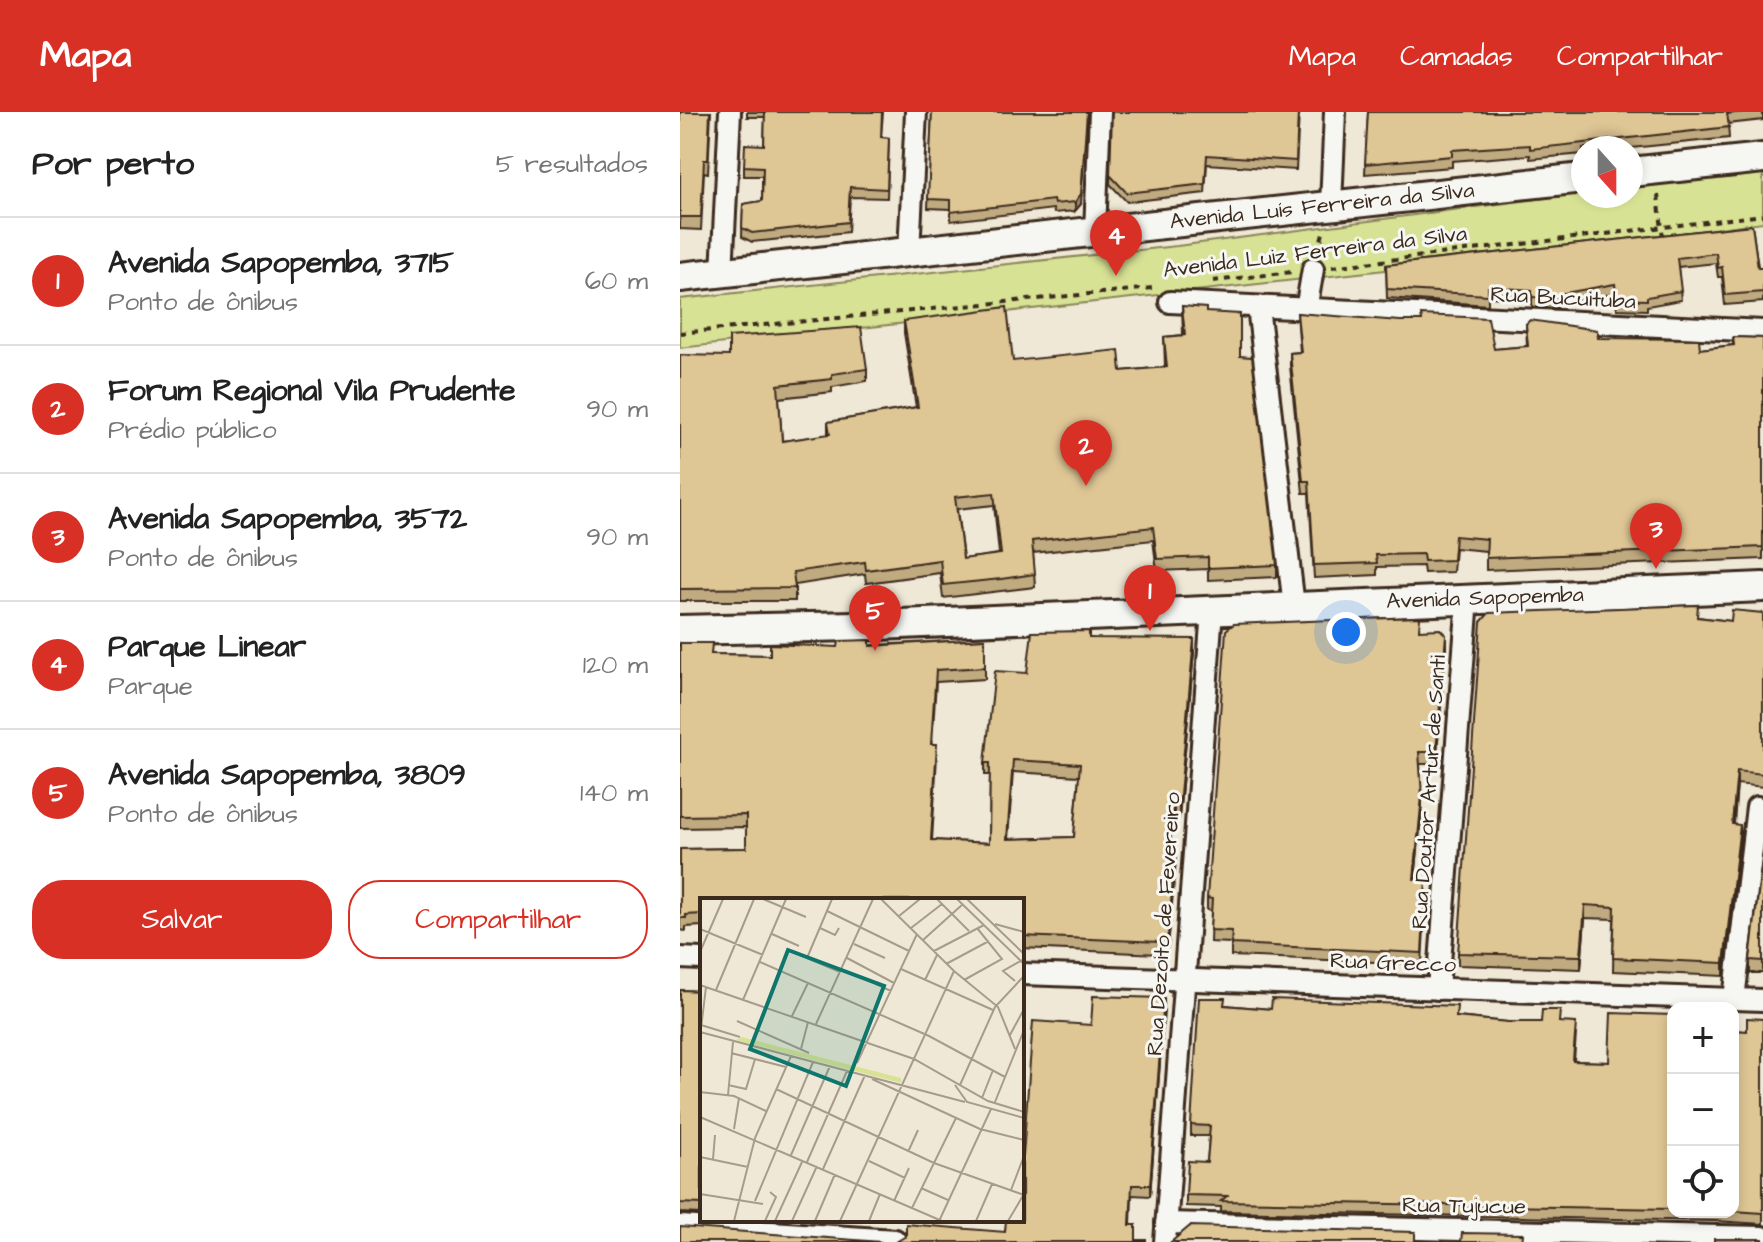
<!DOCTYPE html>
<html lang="pt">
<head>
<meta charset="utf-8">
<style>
	:root { --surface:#fff; --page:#f6f6f6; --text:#222; --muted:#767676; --line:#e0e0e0; --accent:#d93025 }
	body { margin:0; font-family:"Architects Daughter",sans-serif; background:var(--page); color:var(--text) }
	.controls { position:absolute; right:24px; bottom:24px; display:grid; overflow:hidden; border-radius:16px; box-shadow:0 4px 12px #0003 }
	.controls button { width:72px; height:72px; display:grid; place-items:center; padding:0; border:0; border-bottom:2px solid var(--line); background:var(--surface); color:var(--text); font:40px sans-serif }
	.compass { position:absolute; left:891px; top:24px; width:72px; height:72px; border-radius:50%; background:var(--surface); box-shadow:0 4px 12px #0003; rotate:159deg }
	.you { position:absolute; left:666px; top:520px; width:28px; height:28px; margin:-20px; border:6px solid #fff; border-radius:50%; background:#1a73e8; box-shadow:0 0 0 12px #1a73e833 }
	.badge { display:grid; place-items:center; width:52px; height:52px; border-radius:50%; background:var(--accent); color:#fff; font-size:26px; font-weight:700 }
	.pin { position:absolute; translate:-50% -66px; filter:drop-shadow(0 2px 4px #0008) }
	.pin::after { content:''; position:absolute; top:42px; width:28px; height:24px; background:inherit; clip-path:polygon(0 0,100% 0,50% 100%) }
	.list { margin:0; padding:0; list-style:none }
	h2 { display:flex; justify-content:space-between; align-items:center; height:104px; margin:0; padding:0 32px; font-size:34px }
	h2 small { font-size:26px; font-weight:400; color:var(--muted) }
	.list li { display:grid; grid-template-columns:52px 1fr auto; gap:24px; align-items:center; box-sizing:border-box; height:128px; padding:0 32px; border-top:2px solid var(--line) }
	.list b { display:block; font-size:30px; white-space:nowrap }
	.list p { margin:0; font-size:26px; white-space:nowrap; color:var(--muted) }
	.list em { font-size:26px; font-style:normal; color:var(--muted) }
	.actions { display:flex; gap:16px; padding:24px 32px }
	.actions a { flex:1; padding:18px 0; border:2px solid var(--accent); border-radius:32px; text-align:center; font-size:28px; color:var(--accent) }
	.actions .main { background:var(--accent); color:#fff }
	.icon { flex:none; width:44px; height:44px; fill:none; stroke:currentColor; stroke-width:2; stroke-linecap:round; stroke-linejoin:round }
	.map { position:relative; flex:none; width:1083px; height:1130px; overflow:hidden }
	header { display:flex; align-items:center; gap:48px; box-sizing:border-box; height:112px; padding:0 40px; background:var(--accent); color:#fff }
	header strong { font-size:38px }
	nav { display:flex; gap:44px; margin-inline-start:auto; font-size:28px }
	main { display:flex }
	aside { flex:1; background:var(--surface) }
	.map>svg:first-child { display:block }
	.green { fill:#d7e294; stroke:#898659; stroke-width:2 }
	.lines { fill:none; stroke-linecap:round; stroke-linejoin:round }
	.street-casing { stroke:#3b2a1e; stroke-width:26 }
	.secondary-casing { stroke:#3b2a1e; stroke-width:34 }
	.path { stroke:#3b2a1e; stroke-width:4; stroke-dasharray:6 6; stroke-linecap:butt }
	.street { stroke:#f6f6f2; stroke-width:20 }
	.secondary { stroke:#f6f6f2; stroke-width:28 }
	.wall { fill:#c0aa80; stroke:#3b2a1e; stroke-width:2; fill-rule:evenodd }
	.shaded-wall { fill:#9c8b68; stroke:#3b2a1e; stroke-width:2 }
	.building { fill:#dfc695; stroke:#3b2a1e; stroke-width:2; fill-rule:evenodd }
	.labels { text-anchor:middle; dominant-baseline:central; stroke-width:6; stroke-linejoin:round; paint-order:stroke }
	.street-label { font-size:22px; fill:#3b2a1e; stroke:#f6f6f2 }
	.inset-road { fill:none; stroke:#a79c8c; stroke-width:2 }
	.view { fill:#0f766e; fill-opacity:0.15; stroke:#0f766e; stroke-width:4 }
	.inset-edge { fill:none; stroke:#3b2a1e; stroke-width:4 }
</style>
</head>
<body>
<header>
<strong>Mapa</strong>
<nav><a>Mapa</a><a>Camadas</a><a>Compartilhar</a></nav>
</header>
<main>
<aside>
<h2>Por perto<small>5 resultados</small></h2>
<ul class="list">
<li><span class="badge">1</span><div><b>Avenida Sapopemba, 3715</b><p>Ponto de ônibus</p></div><em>60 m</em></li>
<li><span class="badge">2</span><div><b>Forum Regional Vila Prudente</b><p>Prédio público</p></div><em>90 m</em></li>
<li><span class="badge">3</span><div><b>Avenida Sapopemba, 3572</b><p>Ponto de ônibus</p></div><em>90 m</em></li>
<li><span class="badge">4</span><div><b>Parque Linear</b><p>Parque</p></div><em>120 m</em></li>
<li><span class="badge">5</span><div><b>Avenida Sapopemba, 3809</b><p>Ponto de ônibus</p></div><em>140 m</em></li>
</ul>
<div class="actions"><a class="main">Salvar</a><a>Compartilhar</a></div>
</aside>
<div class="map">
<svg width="1083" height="1130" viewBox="0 0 1083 1130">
	<rect width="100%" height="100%" fill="#efe8d6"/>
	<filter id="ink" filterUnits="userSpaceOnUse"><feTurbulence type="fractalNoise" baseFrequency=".0125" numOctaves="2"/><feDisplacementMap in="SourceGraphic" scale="16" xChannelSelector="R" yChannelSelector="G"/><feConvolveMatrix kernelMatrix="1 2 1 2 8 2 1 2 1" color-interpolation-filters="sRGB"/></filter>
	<g filter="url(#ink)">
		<path class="green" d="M1083,58V110L868,140L0,236V187L497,134L903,81L951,84V75Z"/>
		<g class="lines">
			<g class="street-casing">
				<g id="street">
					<path d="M651,93L655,0"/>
					<path d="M415,119L420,0"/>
					<path d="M229,140L236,0"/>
					<path d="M42,161L50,0"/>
					<path d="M490,190L1083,219"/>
					<path d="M578,195L614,494"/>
					<path d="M626,198L633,157"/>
					<path d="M0,846L22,847"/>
					<path d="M342,862L1083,888"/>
					<path d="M758,877L788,486"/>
					<path d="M1054,887L1077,695"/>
					<path d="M486,1111L1082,1125"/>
					<path d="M0,1114L215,1128"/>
					<path d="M485,1130L532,498"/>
				</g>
			</g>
			<g class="secondary-casing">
				<g id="secondary">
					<path d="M951,60L1083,46"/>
					<path d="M0,165L903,66"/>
					<path d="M0,518L175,514L1083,475"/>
				</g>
			</g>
			<g class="path">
				<path d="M978,83L983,126"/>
				<path d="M638,139L643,121"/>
				<path d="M652,155L1083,103"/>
				<path d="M533,169L612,160"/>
				<path d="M0,221L473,176"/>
			</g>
			<use href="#street" class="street"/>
			<use href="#secondary" class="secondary"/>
		</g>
		<g class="wall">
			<path d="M0,0H31L28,61L24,60L21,118L0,117Z"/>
			<path d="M67,0H203L201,25L209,26L207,86L170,85L168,120L72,130L62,125L63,92L82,89V64H64V54L84,33L85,5H67Z"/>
			<path d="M252,0L401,92L395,99L374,101L373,97L271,109V97L248,96Z"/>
			<path d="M432,0H619L616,58L527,52L525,81L447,90L430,72Z"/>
			<path d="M688,0H1083V8L1048,12L1049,26L951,36H903V42L850,47V43L772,49V55L685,62Z"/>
			<path d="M1072,113L1078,156H1083V190L1045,193L1042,165H1038L1036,151L998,155L1001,188L967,194V198L937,197L935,182L879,191L878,196L852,195V187L808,185V193L707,186L706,153Z"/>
			<path d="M502,194L526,200L560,244L597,453V465L528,468V457L477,459L473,428L353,441L355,475L321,479L263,486L260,461L186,471L185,462L115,473V489H0V243L187,257V269L152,275V280L99,286L102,329L148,323V310L236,295L224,221V209L333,249L441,259L485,255L484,225L503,223ZM314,393L319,442L283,447L277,397Z"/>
			<path d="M617,201L814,237L847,234L846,212L918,226L1020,237L1053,233V225L1083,226V447L806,458V439L775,436L773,460L744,461L743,454L697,455V463L634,466L629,381H623L610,254V241L620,240Z"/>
			<path d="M1083,501V675L1057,672L1054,712L1060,725L1044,864L933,859L934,807L905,806L901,857L778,853V841L1018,505L1051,509Z"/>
			<path d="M740,518L766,535L756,652H740L742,696L735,767L746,779L742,852L551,844V831L530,830L531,799L527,798V786Z"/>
			<path d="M409,526L514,539L499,706H494L491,717L490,735L496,748L488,835L480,842L342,836V788H22V814L6,815V819L0,818V737L66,736V715L0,716V531L32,542L90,543L158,535L305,527V567L256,570L252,632L257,644L252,728L309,731L310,663H305V651L347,561ZM333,660L399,664L394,725L328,727Z"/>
			<path d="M1083,742V861H1070V848Z"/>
			<path d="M0,878L22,879V1102L0,1101Z"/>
			<path d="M545,893L591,897L777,905L828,910H879L896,922L894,949L929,950L993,903V1100H1053V918L1067,919L1083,907V1112L1034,1109L541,1099V1095L506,1094V1083L527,1050L529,1024H511V1013Z"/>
			<path d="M484,896L470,1084L452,1083L451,1113L456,1128L325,1120L343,1044L411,913Z"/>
		</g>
		<g class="shaded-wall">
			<path d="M407,0L401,92L395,99V90Z"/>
			<path d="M766,523V535L756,652V640Z"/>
			<path d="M514,527V539L499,706V694Z"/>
			<path d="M1057,659V672L1052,725V712Z"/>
			<path d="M742,684V696L734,779V767Z"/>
			<path d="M494,694V706L491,717L489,747L491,705Z"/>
			<path d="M1060,713V725L1044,864V851Z"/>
			<path d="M496,736L488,835L480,842V830Z"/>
			<path d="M905,793V806L901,857V844Z"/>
			<path d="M484,886V896L470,1084V1073Z"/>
		</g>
		<g class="building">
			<path d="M0,0H30L28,48H24L21,105H0Z"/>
			<path d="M85,0H202L201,25L209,26L207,77L170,75L168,110L72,121L62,116L63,92L82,89L83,55L64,54L65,32L84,33Z"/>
			<path d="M252,0H407L401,82L395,90L374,92L373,88L271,100V88L248,87Z"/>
			<path d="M432,0H618L616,49L527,43L525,72L447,81L430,63Z"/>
			<path d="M688,0H1064L1047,2L1049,15L850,37V33L772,38V44L685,52Z"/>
			<path d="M1072,113L1078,156H1083V180L1045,183L1042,155L1038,156L1036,141L997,146L1001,179L967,185V188L937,187L935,172L879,182L878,186L852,185V178L808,175V183L707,177L706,153Z"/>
			<path d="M502,194L526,196V200L560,202V244L572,245L597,453L528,456V445L477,447L473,415L352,429L355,462L321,467L263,473L260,448L186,458L185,450L113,460L115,476L0,477V243L49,244V225L181,215L187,257L152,262V267L98,273L102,329L150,322L148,310L238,295L224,209L327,195L333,249L439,238L441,259L487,255L484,225L505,223ZM314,381L321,442L283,447L275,385Z"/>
			<path d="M617,201L720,209H742L741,203L808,206L814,237L848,234L846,212L850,208L917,218L918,226L1019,227L1020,237L1054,233L1053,225L1083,226V435L806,446L807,427L775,424L773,448L744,449L743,442L696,443L697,451L634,453L629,369H623L610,241L621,240Z"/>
			<path d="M1018,493L1017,505L1051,509L1052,498L1083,501V662L1057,659L1052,712L1060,713L1044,851L933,846L935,795L905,793L901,844L778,841L801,510L809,501Z"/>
			<path d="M740,505L739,518L760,517L766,523L756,640H739L742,684L734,767H746L742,841L551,832L552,819L530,818L532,787L527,786L546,518L554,512L653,508L682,511L683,507Z"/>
			<path d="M409,519V526L514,527L499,694H494L491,705L489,735L496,736L488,823L480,830L342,824V788H22V802L6,803V806H0V737L66,736V703L0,704V531H32L31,542L90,543V532L158,535L159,529L190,528V534L305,527V555L256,558L251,632H257L251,728L309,731L310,651H305L315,559L347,561L352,520ZM333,648L400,652L394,725L327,727Z"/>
			<path d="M1083,742V849L1070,848Z"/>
			<path d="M0,878L22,879V1092L0,1091Z"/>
			<path d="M413,884L484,886L470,1073H452L450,1113H456V1128H466V1130H216L226,1124V1112L325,1120L326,1108H342V1044H343L353,909L411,913Z"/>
			<path d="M519,886H545L544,893L591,897L592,887L777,894L776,905L828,910H861L862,898H880L879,910L896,911L893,949L929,950L931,901L993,903V1097L541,1089L547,1084L506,1083L508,1049L527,1050L530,1014L511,1013Z"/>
			<path d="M1067,906L1083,907V1101L1053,1099V918L1067,919Z"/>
			<path d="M510,1114L735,1120V1130H491Z"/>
			<path d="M0,1115L202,1130H0Z"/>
			<path d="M782,1121L843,1122L842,1130H781Z"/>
			<rect x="1034" y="1127" width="49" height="3"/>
		</g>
	</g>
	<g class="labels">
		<g class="street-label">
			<text transform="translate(642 94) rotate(-6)">Avenida Luís Ferreira da Silva</text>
			<text transform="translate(635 140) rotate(-7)">Avenida Luiz Ferreira da Silva</text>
			<text transform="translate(883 186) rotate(3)">Rua Bucuituba</text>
			<text transform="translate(805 486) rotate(-2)">Avenida Sapopemba</text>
			<text transform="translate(749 680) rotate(-86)">Rua Doutor Artur de Santi</text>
			<text transform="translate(484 812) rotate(-86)">Rua Dezoito de Fevereiro</text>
			<text transform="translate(713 851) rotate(2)">Rua Grecco</text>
			<text transform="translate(784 1094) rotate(1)">Rua Tujucue</text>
		</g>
	</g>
	<g transform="translate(20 786)">
		<rect width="324" height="324" fill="#efe8d6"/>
		<path d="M42,139L201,180V185L36,142Z" fill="#d7e294"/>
		<path class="inset-road" d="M63,1L106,19M181,1L254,73L298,109L315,151M237,1L269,33M257,1L324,66M267,1L324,56M127,13L209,53M199,18L220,1M295,26L324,34M120,30L135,37L139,30M211,30L242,6M0,31L63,57M72,36L99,48M223,42L263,6M154,46L185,60M88,52L140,74M234,53L284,27M0,54L23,1M107,60L132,1M147,60L194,85M60,64L229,138L305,179M246,66L289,43M201,71L293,112M165,81L191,93M225,82L237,57M264,82L302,61L277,30M315,83L303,73L324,61M0,87L214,161L288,203L324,214M16,92L54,1M43,102L86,1M92,118L108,85M37,123L109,155M116,126L173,1M1,127L40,139M0,134L265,204M310,137L324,111M0,139L6,89M101,151L108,124M31,155L86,169M157,165L217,36M172,181L280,231L324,242M28,187L46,191L55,161M255,187L267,204L324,220M260,187L295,109L324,78M76,191L234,265L324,297M0,194L34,198L66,213M28,197L33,144M282,200L293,172M295,204L324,132M0,219L242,323M34,231L39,200M208,254L218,232M91,257L130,168M0,259L48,269M13,261L15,237M169,263L205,280M107,264L147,173M123,271L165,177M221,290L248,302M311,292L324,258M0,296L63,306M55,303L113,164M194,303L209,270M212,310L256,220M240,321L291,211M34,323L55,240L91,158M65,323L76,299L70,294M75,323L102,264M92,323L117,268M115,323L135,276M140,323L254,73M169,323L180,296M276,323L292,286M308,323L324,296"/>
		<path class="view" d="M88,52L184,88L146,188L50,151Z"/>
		<rect width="324" height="324" class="inset-edge"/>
	</g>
</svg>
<div class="controls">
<button>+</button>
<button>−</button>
<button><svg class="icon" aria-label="locate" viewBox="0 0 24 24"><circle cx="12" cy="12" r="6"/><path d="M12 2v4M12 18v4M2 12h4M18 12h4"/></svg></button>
</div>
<svg class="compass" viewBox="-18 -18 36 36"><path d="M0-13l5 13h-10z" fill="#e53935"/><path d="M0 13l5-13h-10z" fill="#767676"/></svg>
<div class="you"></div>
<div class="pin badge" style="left:470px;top:519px">1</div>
<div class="pin badge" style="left:406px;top:374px">2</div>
<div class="pin badge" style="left:976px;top:457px">3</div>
<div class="pin badge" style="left:436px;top:164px">4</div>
<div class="pin badge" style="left:195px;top:539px">5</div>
</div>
</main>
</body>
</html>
